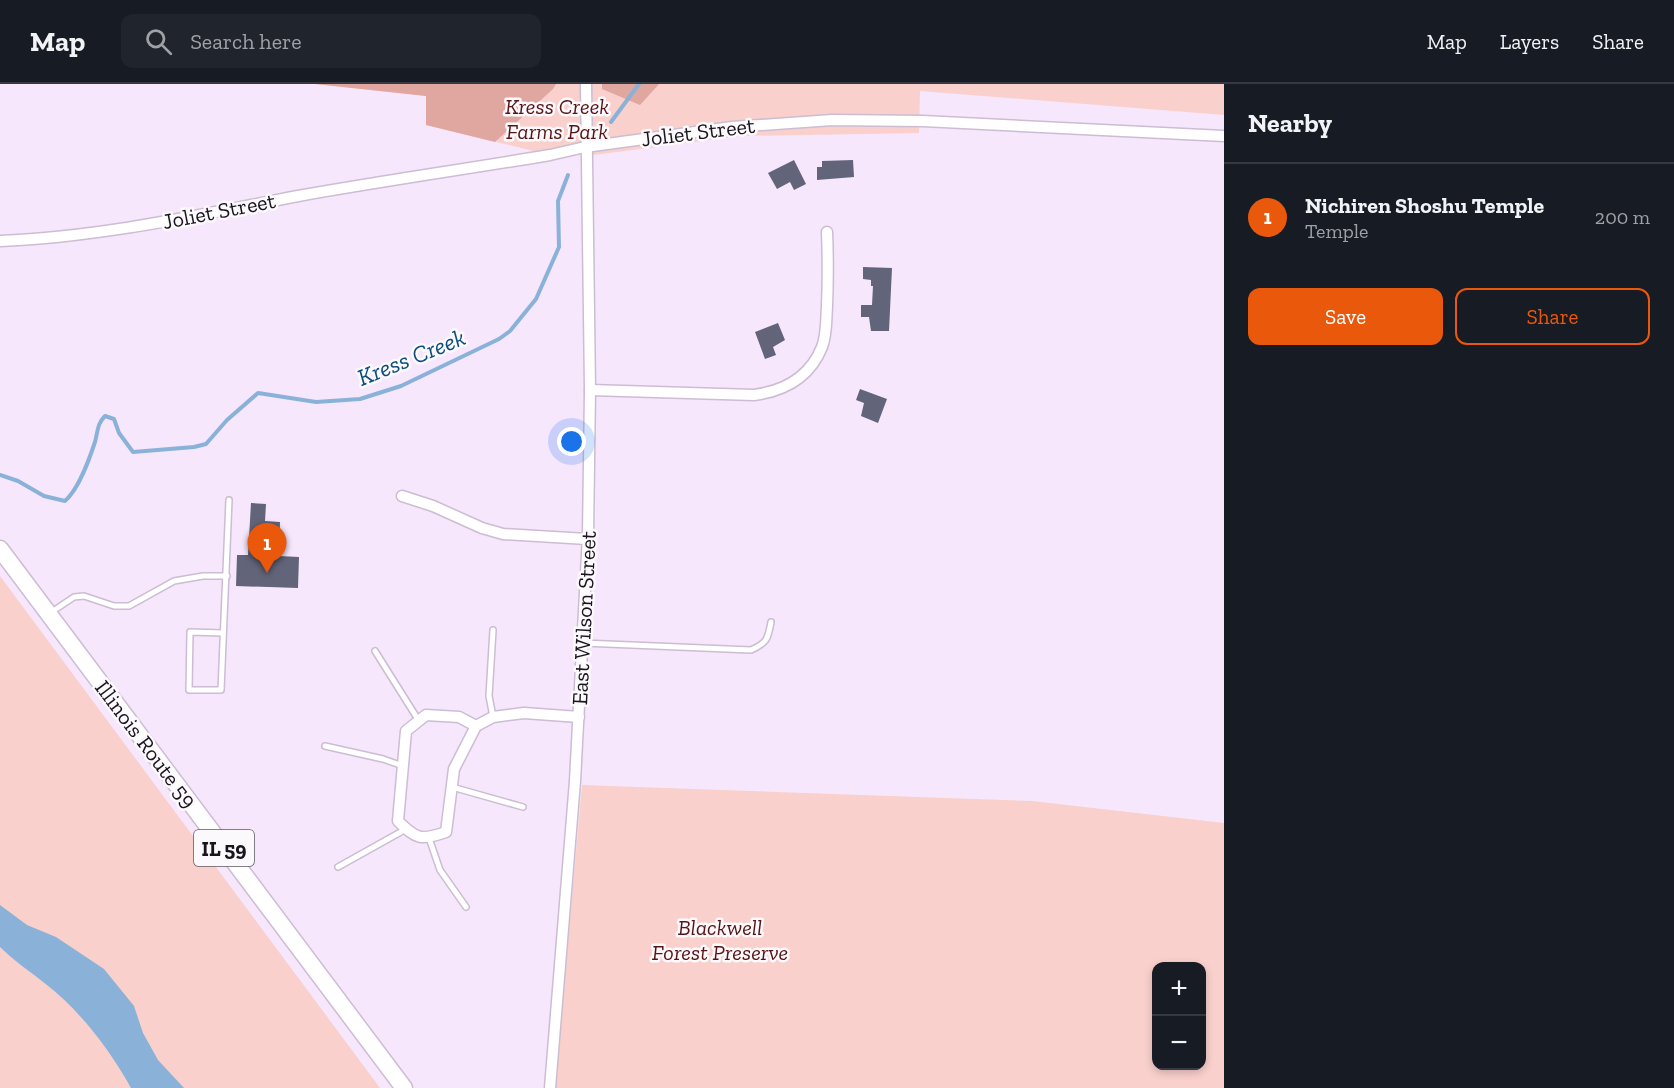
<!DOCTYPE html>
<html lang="en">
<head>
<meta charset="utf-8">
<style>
	:root { --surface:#171b24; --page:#20242c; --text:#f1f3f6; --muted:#9ea1a6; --line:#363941; --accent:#ea580c }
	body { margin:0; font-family:"Zilla Slab",serif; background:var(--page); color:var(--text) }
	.controls { position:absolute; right:18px; bottom:18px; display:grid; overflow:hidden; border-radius:12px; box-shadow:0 3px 9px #0003 }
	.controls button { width:54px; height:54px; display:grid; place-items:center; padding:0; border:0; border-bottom:2px solid var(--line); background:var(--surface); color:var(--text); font:30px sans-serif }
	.you { position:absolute; left:572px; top:358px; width:21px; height:21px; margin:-15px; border:4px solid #fff; border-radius:50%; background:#1a73e8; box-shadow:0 0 0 9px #1a73e833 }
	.badge { display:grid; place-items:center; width:39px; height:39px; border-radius:50%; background:var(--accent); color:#fff; font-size:20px; font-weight:700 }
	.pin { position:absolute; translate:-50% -50px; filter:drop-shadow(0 2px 3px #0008) }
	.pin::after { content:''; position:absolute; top:32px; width:21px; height:18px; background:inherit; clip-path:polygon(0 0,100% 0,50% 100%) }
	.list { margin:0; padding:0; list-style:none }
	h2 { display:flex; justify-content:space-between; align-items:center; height:78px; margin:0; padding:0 24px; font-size:26px }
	h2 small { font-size:20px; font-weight:400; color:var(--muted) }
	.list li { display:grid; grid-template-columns:39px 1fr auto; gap:18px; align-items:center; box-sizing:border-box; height:108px; padding:0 24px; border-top:2px solid var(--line) }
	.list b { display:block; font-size:22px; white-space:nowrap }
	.list p { margin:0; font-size:20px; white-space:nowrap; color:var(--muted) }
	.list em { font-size:20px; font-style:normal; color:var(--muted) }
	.actions { display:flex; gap:12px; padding:18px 24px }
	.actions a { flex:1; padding:14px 0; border:2px solid var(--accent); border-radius:12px; text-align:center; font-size:21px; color:var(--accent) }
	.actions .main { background:var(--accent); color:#fff }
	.icon { flex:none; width:33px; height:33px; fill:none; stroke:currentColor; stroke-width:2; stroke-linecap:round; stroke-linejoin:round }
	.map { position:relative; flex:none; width:1224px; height:1004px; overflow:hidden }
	header { display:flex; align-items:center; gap:36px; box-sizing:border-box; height:84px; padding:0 30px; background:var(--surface); border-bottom:2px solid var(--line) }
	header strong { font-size:28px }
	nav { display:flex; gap:33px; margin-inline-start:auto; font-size:21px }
	.search { width:420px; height:54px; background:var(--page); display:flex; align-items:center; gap:15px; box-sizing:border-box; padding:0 21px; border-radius:12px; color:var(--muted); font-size:22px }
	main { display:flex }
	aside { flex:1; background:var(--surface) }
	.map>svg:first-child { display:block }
	.green { fill:#f9d0cc; fill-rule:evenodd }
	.forest { fill:#e0a6a0 }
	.water { fill:#8ab2d8 }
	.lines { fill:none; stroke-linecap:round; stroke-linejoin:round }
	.stream { stroke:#8ab2d8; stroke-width:4 }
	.building { fill:#626479 }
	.service-casing { stroke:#ccbdd2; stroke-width:8 }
	.minor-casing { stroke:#ccbdd2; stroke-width:13 }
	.primary-casing { stroke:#ccbdd2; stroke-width:19 }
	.service { stroke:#fff; stroke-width:5 }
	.minor { stroke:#fff; stroke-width:10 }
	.primary { stroke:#fff; stroke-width:16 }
	.labels { text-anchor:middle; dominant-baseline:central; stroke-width:5; stroke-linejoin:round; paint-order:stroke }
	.shield { fill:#fcf9fd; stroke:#5e5960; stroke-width:1.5 }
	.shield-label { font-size:21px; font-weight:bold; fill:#1a151c }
	.park-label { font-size:22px; font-style:italic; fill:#581413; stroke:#fcf9fd }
	.street-label { font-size:22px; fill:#1a151c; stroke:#fcf9fd }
	.water-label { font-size:24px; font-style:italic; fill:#0b4d7c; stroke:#fcf9fd }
</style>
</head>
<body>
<header>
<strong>Map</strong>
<div class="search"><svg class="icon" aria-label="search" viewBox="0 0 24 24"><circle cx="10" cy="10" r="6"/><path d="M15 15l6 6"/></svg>Search here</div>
<nav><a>Map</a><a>Layers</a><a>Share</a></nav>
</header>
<main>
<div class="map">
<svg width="1224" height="1004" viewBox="0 0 1224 1004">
	<rect width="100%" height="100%" fill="#f6e7fd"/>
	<g class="green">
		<path d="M315,0H1224V31L920,7L919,49L740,52L594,71H550L426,41V12Z"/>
		<path d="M0,492L380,1004H0Z"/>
		<path d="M582,701L1032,717L1224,739V1004H555ZM1156,882H1202V982H1156Z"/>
	</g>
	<g class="forest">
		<path d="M315,0H556L553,5L495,58L426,41V12Z"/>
		<path d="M602,0H659L640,21L602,5Z"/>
	</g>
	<path class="water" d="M0,821L27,841L56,853L104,885L134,922L143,949L158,976L184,1004H131C110,966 81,928 47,901C31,888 14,877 0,863Z"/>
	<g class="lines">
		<g class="stream">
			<path d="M611,38L639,0"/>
			<path d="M0,391L18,397L44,412L65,417C79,405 89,376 95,358C98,347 97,340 105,332L114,335L119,349L133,368L194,363L206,360L227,336L258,309L316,318L360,315L401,302L499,255L510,247L536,215L559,163L558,117L568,91"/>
		</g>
	</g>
	<g class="building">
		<path d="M794,76L806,100L794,106L790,98L777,105L768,89Z"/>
		<path d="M853,76L854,93L817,96V83H822V77Z"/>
		<path d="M863,183L892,184L889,247H871L869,233H861V221H872L873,202H871V196L863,195Z"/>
		<path d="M778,239L785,256L773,263L776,271L765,275L755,248Z"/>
		<path d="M860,305L887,315L878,339L861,332L864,319L856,316Z"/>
		<path d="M251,419L266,420L265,437L280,438L279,472L299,473L298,504L236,502L237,471H248Z"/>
	</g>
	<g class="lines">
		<g class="service-casing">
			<g id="service">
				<path d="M50,529L74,513L84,512L114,522H129L174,497L203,492H227"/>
				<path d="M223,549L190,548L189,606H221L229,416"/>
				<path d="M583,559L751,566C767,559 768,555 771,538"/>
				<path d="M375,567L419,637"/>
				<path d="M493,633L489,612L493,546"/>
				<path d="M325,662L383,675L403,682"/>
				<path d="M452,703L523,723"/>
				<path d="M429,754L440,786L466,823"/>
				<path d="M338,783L406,745"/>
			</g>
		</g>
		<g class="minor-casing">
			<g id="minor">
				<path d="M0,157C101,153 199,131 298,112C382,97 466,85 550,71L585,63L732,43L832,36L923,37L1224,52"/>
				<path d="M590,306L754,311C784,307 810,293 822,263C827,250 826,235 827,222C828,197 828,173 827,148"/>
				<path d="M402,412L433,422L482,444L503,450L587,455"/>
				<path d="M426,631L459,633L476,642L454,685L446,748C421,757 416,755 398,737L406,647Z"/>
				<path d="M476,642L493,633L524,629L579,633"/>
				<path d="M550,1004L575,697L588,451L590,306L586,0"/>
			</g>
		</g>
		<g class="primary-casing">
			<path id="primary" d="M0,465L404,1004"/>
		</g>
		<use href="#service" class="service"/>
		<use href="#minor" class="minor"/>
		<use href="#primary" class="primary"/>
	</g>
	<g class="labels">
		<rect class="shield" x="194" y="746" width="60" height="36" rx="4.5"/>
		<g class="shield-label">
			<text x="224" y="764">IL 59</text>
		</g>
		<g class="park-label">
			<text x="557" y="22">Kress Creek<tspan x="557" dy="25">Farms Park</tspan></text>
			<text x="720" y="843">Blackwell<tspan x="720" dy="25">Forest Preserve</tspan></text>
		</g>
		<g class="street-label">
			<text transform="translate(698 48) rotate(-7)">Joliet Street</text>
			<text transform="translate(219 127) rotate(-11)">Joliet Street</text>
			<text transform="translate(584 534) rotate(-87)">East Wilson Street</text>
			<text transform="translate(146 660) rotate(53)">Illinois Route 59</text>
		</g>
		<g class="water-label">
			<text transform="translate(411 273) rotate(-22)">Kress Creek</text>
		</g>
	</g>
</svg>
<div class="controls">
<button>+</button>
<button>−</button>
</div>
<div class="you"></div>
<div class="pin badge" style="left:267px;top:489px">1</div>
</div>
<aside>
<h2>Nearby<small></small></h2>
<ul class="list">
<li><span class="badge">1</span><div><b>Nichiren Shoshu Temple</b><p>Temple</p></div><em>200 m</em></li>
</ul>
<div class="actions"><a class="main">Save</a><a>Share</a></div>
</aside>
</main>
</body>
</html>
